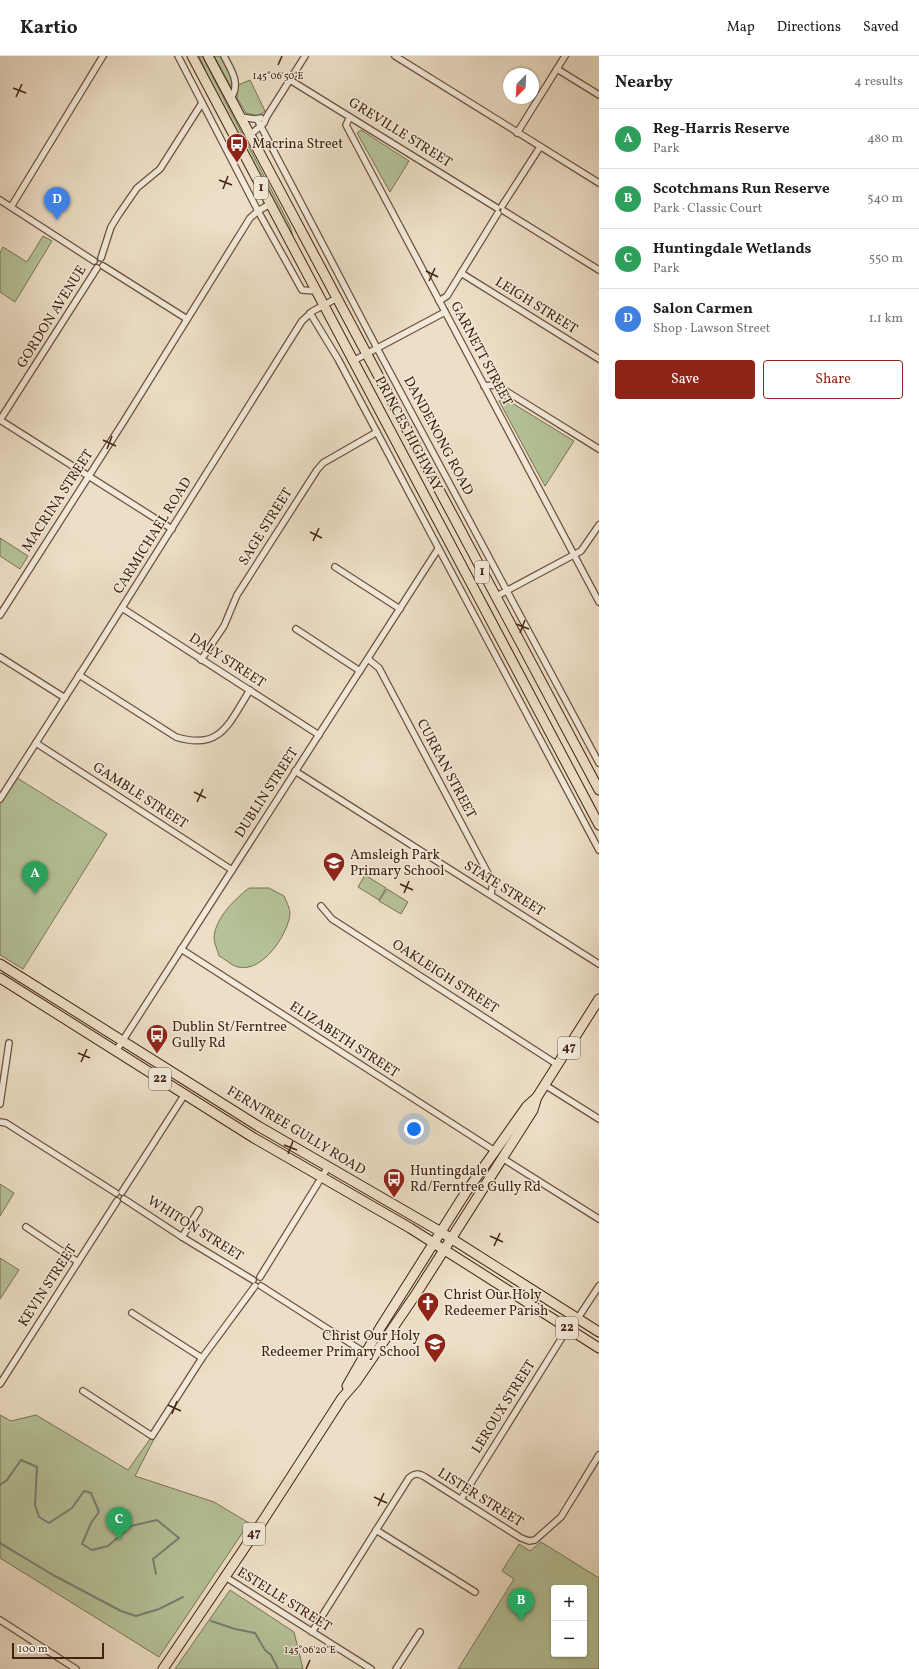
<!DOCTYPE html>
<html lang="en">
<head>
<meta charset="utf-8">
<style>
	:root { --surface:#fff; --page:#f6f6f6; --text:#202124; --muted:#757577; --line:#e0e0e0; --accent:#8f2418 }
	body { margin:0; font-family:Vollkorn,serif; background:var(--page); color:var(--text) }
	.controls { position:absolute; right:12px; bottom:12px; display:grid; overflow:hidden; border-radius:4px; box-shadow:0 1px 3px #0004 }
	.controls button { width:36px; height:36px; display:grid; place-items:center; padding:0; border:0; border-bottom:1px solid var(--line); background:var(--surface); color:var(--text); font:20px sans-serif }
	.compass { position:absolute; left:503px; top:12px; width:36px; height:36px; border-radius:50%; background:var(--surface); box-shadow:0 1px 3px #0004; rotate:204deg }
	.scale { position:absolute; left:12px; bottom:10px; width:92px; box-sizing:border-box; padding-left:4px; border:2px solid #422310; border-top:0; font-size:11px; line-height:14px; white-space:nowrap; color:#422310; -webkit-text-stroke:3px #f3eadb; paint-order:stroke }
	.you { position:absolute; left:414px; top:1073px; width:14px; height:14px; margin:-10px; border:3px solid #fff; border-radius:50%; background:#1a73e8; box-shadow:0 0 0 6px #1a73e833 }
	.badge { display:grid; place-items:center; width:26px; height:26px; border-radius:50%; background:var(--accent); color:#fff; font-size:13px; font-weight:700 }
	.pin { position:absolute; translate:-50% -33px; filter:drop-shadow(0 1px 2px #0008) }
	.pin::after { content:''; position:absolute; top:21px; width:14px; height:12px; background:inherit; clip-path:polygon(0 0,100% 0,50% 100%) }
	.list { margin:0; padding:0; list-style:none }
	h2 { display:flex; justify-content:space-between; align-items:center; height:52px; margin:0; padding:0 16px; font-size:17px }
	h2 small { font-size:13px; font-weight:400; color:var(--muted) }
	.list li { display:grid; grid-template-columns:26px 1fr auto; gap:12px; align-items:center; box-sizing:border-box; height:60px; padding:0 16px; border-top:1px solid var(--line) }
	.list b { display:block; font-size:15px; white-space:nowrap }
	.list p { margin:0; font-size:13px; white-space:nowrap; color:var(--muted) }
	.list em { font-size:13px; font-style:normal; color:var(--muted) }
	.actions { display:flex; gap:8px; padding:12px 16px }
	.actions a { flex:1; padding:9px 0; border:1px solid var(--accent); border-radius:4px; text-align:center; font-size:14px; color:var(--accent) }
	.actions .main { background:var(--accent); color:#fff }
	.map { position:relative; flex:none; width:599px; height:1613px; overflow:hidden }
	header { display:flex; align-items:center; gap:24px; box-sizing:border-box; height:56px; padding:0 20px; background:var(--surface); border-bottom:1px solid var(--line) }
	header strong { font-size:19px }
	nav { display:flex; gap:22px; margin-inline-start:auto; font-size:14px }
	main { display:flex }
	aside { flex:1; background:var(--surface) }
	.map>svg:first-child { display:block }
	.green { fill:#b5c298; stroke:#7c7254; fill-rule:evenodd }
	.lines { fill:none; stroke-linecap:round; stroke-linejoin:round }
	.stream { stroke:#777f77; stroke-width:2 }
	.minor-casing { stroke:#6d523e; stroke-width:8 }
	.primary-casing { stroke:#422310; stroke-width:11 }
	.trunk-casing { stroke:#422310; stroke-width:11 }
	.minor { stroke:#f3eadb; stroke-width:5.5 }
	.primary { stroke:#eddfc7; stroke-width:9 }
	.trunk { stroke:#eddfc7; stroke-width:9 }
	.ticks { fill:none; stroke:#422310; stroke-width:1.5 }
	.labels { text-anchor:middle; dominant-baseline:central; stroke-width:3; stroke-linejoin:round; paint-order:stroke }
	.shield { fill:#f3eadb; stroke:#775f4d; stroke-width:1 }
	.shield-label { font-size:13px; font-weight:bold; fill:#422310 }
	.street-label { font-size:14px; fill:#422310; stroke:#f3eadb }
	.poi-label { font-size:14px; fill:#422310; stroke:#f3eadb; text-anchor:start }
	.ticks-label { font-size:10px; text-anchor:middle; fill:#422310; stroke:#f3eadb; stroke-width:3; stroke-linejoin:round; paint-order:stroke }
</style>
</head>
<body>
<header>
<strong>Kartio</strong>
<nav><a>Map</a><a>Directions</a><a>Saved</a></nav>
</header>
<main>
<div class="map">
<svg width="599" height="1613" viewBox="0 0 599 1613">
	<rect width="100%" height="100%" fill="#eddfc7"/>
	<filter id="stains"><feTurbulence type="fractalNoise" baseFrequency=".005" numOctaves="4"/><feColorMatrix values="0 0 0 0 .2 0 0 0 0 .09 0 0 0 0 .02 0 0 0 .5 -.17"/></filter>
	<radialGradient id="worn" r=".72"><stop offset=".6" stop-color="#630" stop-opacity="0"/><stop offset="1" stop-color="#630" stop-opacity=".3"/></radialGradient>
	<g class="green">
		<path d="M199,0H202L290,170L294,184L216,38Z"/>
		<path d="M214,0H220L232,23L231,31Z"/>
		<path d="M250,24L265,55L258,60L246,57L237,42L238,29Z"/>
		<path d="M361,74L409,105L390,136L357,77Z"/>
		<path d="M43,180L52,185L15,246L0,236V197L3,191L27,206Z"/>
		<path d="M504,342L574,385L545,430L499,345Z"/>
		<path d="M0,482L28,500L20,513L0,500Z"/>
		<path d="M14,720L107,778L23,913L0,899V743Z"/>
		<path d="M365,819L386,832L379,844L358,831Z"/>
		<path d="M249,832H269L284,840C286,845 290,852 290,858C288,878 263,917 238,911C232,910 225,903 219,900C218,895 214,887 214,882C215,862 235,843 249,832Z"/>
		<path d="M387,833L408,846L401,858L379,845Z"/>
		<path d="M0,1128L14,1137L0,1160Z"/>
		<path d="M0,1202L19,1214L0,1243Z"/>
		<path d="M0,1359L11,1365L36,1359L128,1414L150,1383H154L135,1420L214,1446L249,1467L159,1601L0,1502Z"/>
		<path d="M541,1486L599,1522V1613H458L514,1523L502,1515L519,1488L530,1495ZM554,1532H584V1598H554Z"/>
		<path d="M230,1534L294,1576L303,1613H175Z"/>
	</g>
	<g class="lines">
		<g class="stream">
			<path d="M0,1429L7,1424L21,1404L37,1411L35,1449L39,1461L49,1467L72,1452L84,1435L91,1437L99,1456L91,1467L82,1488L92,1494L108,1490L131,1470L157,1464L179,1482L153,1503L156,1518"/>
			<path d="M0,1487L53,1519L121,1555L136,1560L159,1553L183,1541"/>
			<path d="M211,1565L235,1573L255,1577L265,1594L271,1599L278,1613"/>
		</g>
		<g class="minor-casing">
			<g id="minor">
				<path d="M178,0L258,155L302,234L316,235"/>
				<path d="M224,0C231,14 241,27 231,42"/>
				<path d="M395,0L599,127"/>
				<path d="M557,13L599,39"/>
				<path d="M290,24L497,152"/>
				<path d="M241,61L254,63L261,62"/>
				<path d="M350,61L346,69L599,546"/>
				<path d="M257,63L377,292L599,707"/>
				<path d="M517,77L565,0"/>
				<path d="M250,79L264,67L267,60L305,0"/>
				<path d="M0,144L94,205"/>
				<path d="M502,150L540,91"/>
				<path d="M11,151L103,0"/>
				<path d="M504,155L599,214"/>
				<path d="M101,202L111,171L119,158L137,132L160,113L202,47"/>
				<path d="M103,210L187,263"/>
				<path d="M461,217L599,303"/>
				<path d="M439,245L447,240L498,157"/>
				<path d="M310,257L338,303L599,794"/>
				<path d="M353,305L445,256"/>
				<path d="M484,330L494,329L501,332L599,393"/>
				<path d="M0,364L172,473"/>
				<path d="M0,364L97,212"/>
				<path d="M335,511L400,553"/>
				<path d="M495,541L581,495L599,469"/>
				<path d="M122,552L319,679"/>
				<path d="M0,559L124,365L250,162L258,155L270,148"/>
				<path d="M296,573L360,615"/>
				<path d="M0,601L65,642"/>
				<path d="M368,603L379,612L493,827L491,838"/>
				<path d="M201,604L224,570L237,539L317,414L323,407L377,376"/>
				<path d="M79,619L176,681C221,695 229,667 250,634"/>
				<path d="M36,687L232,814"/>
				<path d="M295,715L599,908"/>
				<path d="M0,743L96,593L302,265L313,255L337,242"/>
				<path d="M321,850L332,863L558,1009"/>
				<path d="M181,893L495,1095"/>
				<path d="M116,995L438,493"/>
				<path d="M545,1029L599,1063"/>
				<path d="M0,1048L9,987"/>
				<path d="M0,1066L6,1067L116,1137"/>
				<path d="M502,1102L599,1163"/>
				<path d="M122,1136L185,1038"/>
				<path d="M124,1143L182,1181L253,1224"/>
				<path d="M26,1171L78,1206"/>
				<path d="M182,1181L199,1154"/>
				<path d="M260,1221L328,1111"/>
				<path d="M261,1230L367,1298"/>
				<path d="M132,1257L202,1302"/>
				<path d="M578,1262L599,1230"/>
				<path d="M0,1328L117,1145"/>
				<path d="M83,1335L152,1380L202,1302L255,1230"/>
				<path d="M461,1443L568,1272"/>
				<path d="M376,1474L475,1536"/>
				<path d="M224,1520L371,1613"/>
				<path d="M0,1564L76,1613"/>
				<path d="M312,1576L409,1422C414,1417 418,1417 425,1421L521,1482L529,1485L535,1484L561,1461L599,1399"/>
				<path d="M396,1613L420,1576"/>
			</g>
		</g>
		<g class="primary-casing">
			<g id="primary">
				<path d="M0,908L258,1070L441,1176L599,1276"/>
				<path d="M0,922L254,1082L410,1172L599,1292"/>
				<path d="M347,1330L380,1272L466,1136L527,1050L537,1041L599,943"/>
				<path d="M163,1613L262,1466L342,1342L356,1326L416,1238L533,1054L537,1041"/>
			</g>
		</g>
		<g class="trunk-casing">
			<g id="trunk">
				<path d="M192,0L599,769"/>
				<path d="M208,0L599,734"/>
			</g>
		</g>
		<use href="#minor" class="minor"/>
		<use href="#primary" class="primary"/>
		<use href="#trunk" class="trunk"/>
	</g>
	<path class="ticks" d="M278,9L282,0M13,32L26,37M16,41L22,28M219,124L232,129M223,133L228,120M426,215L438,221M429,225L435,212M103,384L116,390M107,393L112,380M310,476L322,482M313,485L319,472M516,568L529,573M520,577L525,564M194,736L206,742M197,746L203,733M400,828L413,834M404,837L409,825M78,997L90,1002M81,1006L87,993M284,1089L297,1094M288,1098L293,1085M490,1180L503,1186M494,1190L500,1177M168,1349L181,1355M172,1358L177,1345M374,1441L387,1447M378,1450L384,1437M306,1613L310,1604"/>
	<defs>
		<g id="bus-pin" transform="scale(1.15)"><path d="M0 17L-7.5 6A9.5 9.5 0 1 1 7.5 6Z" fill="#8f2418" stroke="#f3eadb"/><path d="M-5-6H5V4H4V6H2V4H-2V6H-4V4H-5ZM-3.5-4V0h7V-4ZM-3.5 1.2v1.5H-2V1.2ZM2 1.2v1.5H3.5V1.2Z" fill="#fff"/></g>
		<g id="school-pin" transform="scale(1.15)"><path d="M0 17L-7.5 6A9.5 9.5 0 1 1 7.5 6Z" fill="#8f2418" stroke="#f3eadb"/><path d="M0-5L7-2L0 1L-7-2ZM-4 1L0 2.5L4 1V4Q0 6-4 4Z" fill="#fff"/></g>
		<g id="church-pin" transform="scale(1.15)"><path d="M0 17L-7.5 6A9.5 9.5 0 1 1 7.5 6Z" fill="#8f2418" stroke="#f3eadb"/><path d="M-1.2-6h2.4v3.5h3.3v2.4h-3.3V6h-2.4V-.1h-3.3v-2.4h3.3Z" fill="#fff"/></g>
	</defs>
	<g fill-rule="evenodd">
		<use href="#bus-pin" x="237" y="88"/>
		<use href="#school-pin" x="334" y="807"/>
		<use href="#bus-pin" x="157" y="979"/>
		<use href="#bus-pin" x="394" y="1123"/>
		<use href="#church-pin" x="428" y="1247"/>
		<use href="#school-pin" x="435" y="1288"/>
	</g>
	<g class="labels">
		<g class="shield">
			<rect x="254" y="121" width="14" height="22" rx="3"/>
			<rect x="475" y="505" width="14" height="22" rx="3"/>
			<rect x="558" y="981" width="22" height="22" rx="3"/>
			<rect x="149" y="1012" width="22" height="22" rx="3"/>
			<rect x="556" y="1261" width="22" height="22" rx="3"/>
			<rect x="243" y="1467" width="22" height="22" rx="3"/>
		</g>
		<g class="shield-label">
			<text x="261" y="132">1</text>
			<text x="482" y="516">1</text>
			<text x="569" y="992">47</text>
			<text x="160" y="1023">22</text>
			<text x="567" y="1272">22</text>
			<text x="254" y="1478">47</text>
		</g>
		<g class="street-label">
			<text transform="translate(400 77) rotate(32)">GREVILLE STREET</text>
			<text transform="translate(536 250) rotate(32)">LEIGH STREET</text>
			<text transform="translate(52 261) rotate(-58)">GORDON AVENUE</text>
			<text transform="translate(481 298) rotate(62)">GARNETT STREET</text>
			<text transform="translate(408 378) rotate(62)">PRINCES HIGHWAY</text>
			<text transform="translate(438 380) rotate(62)">DANDENONG ROAD</text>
			<text transform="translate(58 445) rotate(-57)">MACRINA STREET</text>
			<text transform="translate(266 471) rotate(-58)">SAGE STREET</text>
			<text transform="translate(153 480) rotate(-58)">CARMICHAEL ROAD</text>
			<text transform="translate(227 605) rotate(33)">DALY STREET</text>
			<text transform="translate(446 713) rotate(62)">CURRAN STREET</text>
			<text transform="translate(267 737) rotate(-57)">DUBLIN STREET</text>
			<text transform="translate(140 740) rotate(33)">GAMBLE STREET</text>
			<text transform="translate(504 833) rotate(32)">STATE STREET</text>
			<text transform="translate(445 921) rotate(33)">OAKLEIGH STREET</text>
			<text transform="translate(344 984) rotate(33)">ELIZABETH STREET</text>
			<text transform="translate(296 1075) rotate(31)">FERNTREE GULLY ROAD</text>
			<text transform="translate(195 1173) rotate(32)">WHITON STREET</text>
			<text transform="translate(48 1230) rotate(-57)">KEVIN STREET</text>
			<text transform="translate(504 1351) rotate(-58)">LEROUX STREET</text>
			<text transform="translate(480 1442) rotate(32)">LISTER STREET</text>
			<text transform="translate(284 1544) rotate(32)">ESTELLE STREET</text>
		</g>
		<g class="poi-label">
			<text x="252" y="88">Macrina Street</text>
			<text x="350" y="799">Amsleigh Park<tspan x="350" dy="16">Primary School</tspan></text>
			<text x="172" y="971">Dublin St/Ferntree<tspan x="172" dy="16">Gully Rd</tspan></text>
			<text x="410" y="1115">Huntingdale<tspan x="410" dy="16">Rd/Ferntree Gully Rd</tspan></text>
			<text x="444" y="1239">Christ Our Holy<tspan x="444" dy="16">Redeemer Parish</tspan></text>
			<text x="420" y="1280" text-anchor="end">Christ Our Holy<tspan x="420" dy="16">Redeemer Primary School</tspan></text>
		</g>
	</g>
	<g class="ticks-label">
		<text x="278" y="23">145°06'50"E</text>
		<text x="310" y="1597">145°06'20"E</text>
	</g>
	<rect width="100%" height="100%" filter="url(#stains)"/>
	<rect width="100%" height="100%" fill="url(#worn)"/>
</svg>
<div class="controls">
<button>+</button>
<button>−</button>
</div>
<svg class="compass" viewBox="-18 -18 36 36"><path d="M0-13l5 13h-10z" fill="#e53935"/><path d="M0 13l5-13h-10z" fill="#757577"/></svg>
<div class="scale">100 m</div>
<div class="you"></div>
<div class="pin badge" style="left:35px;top:838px;background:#2e9e5b">A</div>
<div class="pin badge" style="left:521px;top:1565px;background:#2e9e5b">B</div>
<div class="pin badge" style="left:119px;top:1484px;background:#2e9e5b">C</div>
<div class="pin badge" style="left:57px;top:164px;background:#3f7fe0">D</div>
</div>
<aside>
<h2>Nearby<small>4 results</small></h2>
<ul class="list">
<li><span class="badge" style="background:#2e9e5b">A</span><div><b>Reg-Harris Reserve</b><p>Park</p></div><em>480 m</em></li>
<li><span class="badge" style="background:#2e9e5b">B</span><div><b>Scotchmans Run Reserve</b><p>Park · Classic Court</p></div><em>540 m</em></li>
<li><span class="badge" style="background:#2e9e5b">C</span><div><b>Huntingdale Wetlands</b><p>Park</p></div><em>550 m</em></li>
<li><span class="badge" style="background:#3f7fe0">D</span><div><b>Salon Carmen</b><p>Shop · Lawson Street</p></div><em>1.1 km</em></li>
</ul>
<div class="actions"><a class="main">Save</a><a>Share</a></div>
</aside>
</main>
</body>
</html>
